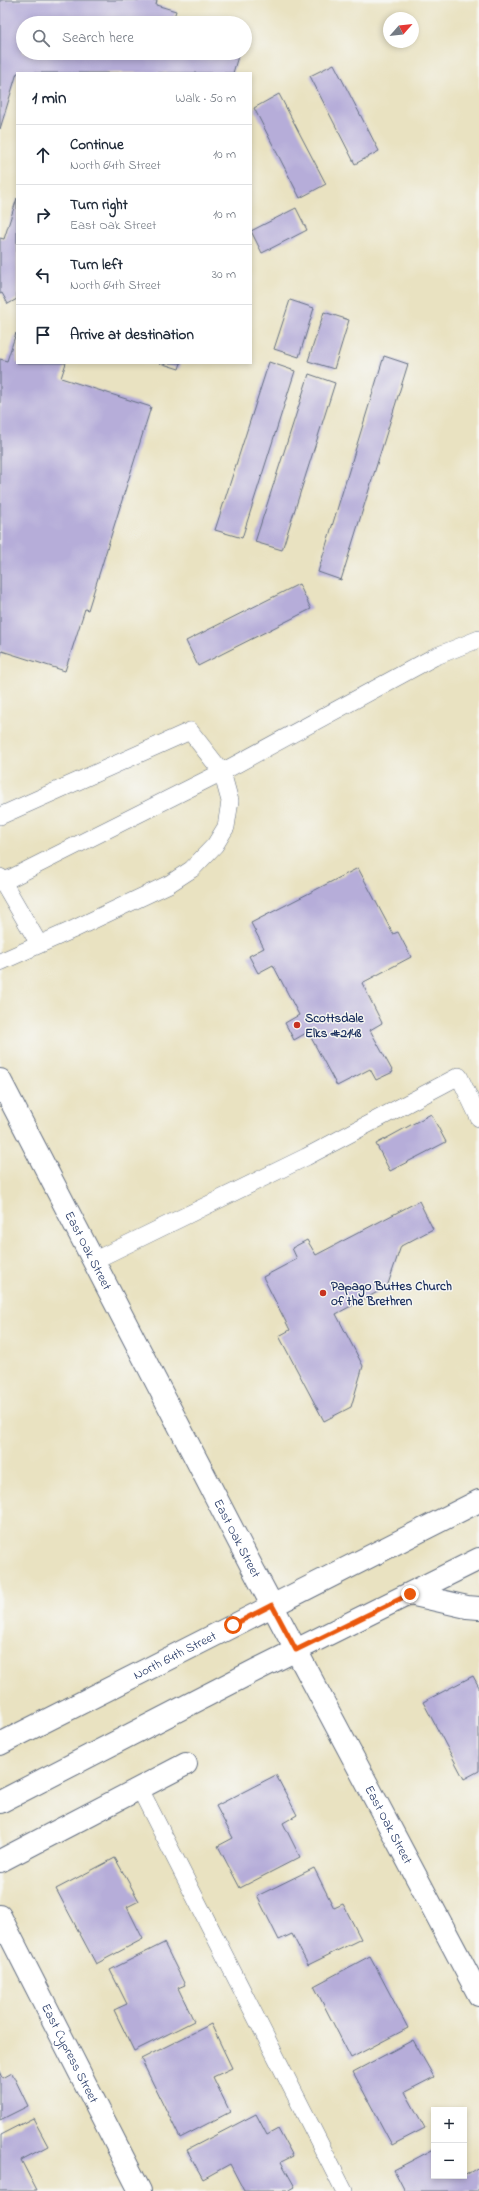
<!DOCTYPE html>
<html lang="en">
<head>
<meta charset="utf-8">
<style>
	:root { --surface:#fff; --page:#f6f6f7; --text:#1f2937; --muted:#747a83; --line:#e0e1e3 }
	body { margin:0; font-family:"Indie Flower",sans-serif; background:var(--page); color:var(--text) }
	.controls { position:absolute; right:12px; bottom:12px; display:grid; overflow:hidden; border-radius:0px; box-shadow:0 2px 6px #0003 }
	.controls button { width:36px; height:36px; display:grid; place-items:center; padding:0; border:0; border-bottom:1px solid var(--line); background:var(--surface); color:var(--text); font:20px sans-serif }
	.compass { position:absolute; left:383px; top:12px; width:36px; height:36px; border-radius:50%; background:var(--surface); box-shadow:0 2px 6px #0003; rotate:63deg }
	.stop { position:absolute; width:12px; height:12px; margin:-9px; border:3px solid #ea580c; border-radius:50%; background:#fff }
	.stop.end { background:#ea580c; border-color:#fff; box-shadow:0 1px 4px #0008 }
	.list { margin:0; padding:0; list-style:none }
	h2 { display:flex; justify-content:space-between; align-items:center; height:52px; margin:0; padding:0 16px; font-size:17px }
	h2 small { font-size:13px; font-weight:400; color:var(--muted) }
	.list li { display:grid; grid-template-columns:26px 1fr auto; gap:12px; align-items:center; box-sizing:border-box; height:60px; padding:0 16px; border-top:1px solid var(--line) }
	.list b { display:block; font-size:15px; white-space:nowrap }
	.list p { margin:0; font-size:13px; white-space:nowrap; color:var(--muted) }
	.list em { font-size:13px; font-style:normal; color:var(--muted) }
	.icon { flex:none; width:22px; height:22px; fill:none; stroke:currentColor; stroke-width:2; stroke-linecap:round; stroke-linejoin:round }
	.map { position:relative; flex:none; width:479px; height:2191px; overflow:hidden }
	.search { position:absolute; background:var(--surface); box-shadow:0 2px 6px #0003; left:16px; top:16px; width:236px; height:44px; display:flex; align-items:center; gap:10px; box-sizing:border-box; padding:0 14px; border-radius:22px; color:var(--muted); font-size:15px }
	.panel { position:absolute; background:var(--surface); box-shadow:0 2px 6px #0003; left:16px; top:72px; width:236px; height:292px; border-radius:0px }
	.map>svg:first-child { display:block }
	.building { fill:#b6add9 }
	.lines { fill:none; stroke-linecap:round; stroke-linejoin:round }
	.lane-casing { stroke:#636e81; stroke-width:18 }
	.street-casing { stroke:#636e81; stroke-width:24 }
	.secondary-casing { stroke:#636e81; stroke-width:24 }
	.lane { stroke:#fff; stroke-width:17 }
	.street { stroke:#fff; stroke-width:22 }
	.secondary { stroke:#fff; stroke-width:22 }
	.route { stroke:#ea580c; stroke-width:5 }
	.poi-dot { fill:#c8321e; stroke:#f6f6f2; stroke-width:1.5 }
	.labels { text-anchor:middle; dominant-baseline:central; stroke-width:3; stroke-linejoin:round; paint-order:stroke }
	.poi-label { font-size:13px; font-weight:bold; fill:#1b2f5e; stroke:#f6f6f2; text-anchor:start }
	.street-label { font-size:13px; fill:#1b2f5e; stroke:#f6f6f2 }
</style>
</head>
<body>
<div class="map">
<svg width="479" height="2191" viewBox="0 0 479 2191">
	<rect width="100%" height="100%" fill="#f6f6f2"/>
	<filter id="ink" filterUnits="userSpaceOnUse"><feTurbulence type="fractalNoise" baseFrequency=".025" numOctaves="2"/><feDisplacementMap in="SourceGraphic" scale="8" xChannelSelector="R" yChannelSelector="G"/><feConvolveMatrix kernelMatrix="1 2 1 2 8 2 1 2 1" color-interpolation-filters="sRGB"/></filter>
	<filter id="wash" filterUnits="userSpaceOnUse"><feTurbulence type="fractalNoise" baseFrequency=".012" numOctaves="4" result="noise"/><feDisplacementMap in="SourceGraphic" scale="16" xChannelSelector="R" yChannelSelector="G"/><feGaussianBlur stdDeviation="0.9" result="paint"/><feColorMatrix in="noise" values="0 0 0 0 0 0 0 0 0 0 0 0 0 0 0 0 0 1.4 0 .05"/><feComposite in="paint" operator="in"/></filter>
	<g filter="url(#wash)">
		<rect width="100%" height="100%" fill="#e9e2c1"/>
		<g id="blocks">
			<g class="building">
				<path d="M0,0H157L156,5L176,11L172,23H23V53H239L233,73H17L0,129Z"/>
				<path d="M334,64L379,151L355,164L310,76Z"/>
				<path d="M279,94L326,184L300,198L254,108Z"/>
				<path d="M17,198V299L8,304L2,293L0,294V238L4,239Z"/>
				<path d="M296,208L307,230L262,253L251,231Z"/>
				<path d="M290,300L314,308L299,357L274,349Z"/>
				<path d="M324,312L349,320L334,369L308,361Z"/>
				<path d="M16,333L17,363H66L61,378L151,407L88,610L85,609L65,671L2,651L0,658V359L7,361Z"/>
				<path d="M384,356L408,364L341,580L318,572Z"/>
				<path d="M269,362L295,371L242,538L215,530Z"/>
				<path d="M160,363H181L179,369Z"/>
				<path d="M309,374L335,383L282,550L255,542Z"/>
				<path d="M299,584L311,609L198,666L186,641Z"/>
				<path d="M358,868L393,934L398,932L411,957L362,983L382,1023L370,1030L393,1072L376,1080L370,1069L337,1086L308,1032L294,1040L285,1023L299,1015L273,965L258,973L249,956L264,948L251,923Z"/>
				<path d="M431,1114L446,1142L390,1171L376,1144Z"/>
				<path d="M419,1201L433,1229L401,1246L387,1287L336,1314L363,1366L351,1407L324,1421L279,1336L290,1330L263,1277L297,1259L292,1248L307,1240L316,1255Z"/>
				<path d="M473,1676L479,1687V1771L464,1779L423,1702Z"/>
				<path d="M276,1775L297,1815L283,1823L300,1857L240,1888L218,1846L233,1838L216,1806Z"/>
				<path d="M115,1858L139,1901L127,1907L143,1939L96,1964L56,1889Z"/>
				<path d="M314,1868L334,1908L343,1904L361,1939L308,1965L292,1934L279,1940L257,1896Z"/>
				<path d="M164,1943L185,1985L178,1988L194,2021L134,2051L114,2010L127,2004L110,1970Z"/>
				<path d="M370,1956L408,2028L351,2058L314,1986Z"/>
				<path d="M211,2024L232,2068L213,2077L230,2112L180,2138L141,2059Z"/>
				<path d="M413,2040L434,2077L405,2092L425,2128L392,2145L353,2072Z"/>
				<path d="M0,2071L3,2078L12,2073L28,2106L0,2120Z"/>
				<path d="M256,2114L267,2135L278,2129L293,2156L281,2162L295,2187L288,2191H244L230,2164L203,2179L187,2150Z"/>
				<path d="M33,2118L48,2146L21,2160L37,2191H0V2135Z"/>
				<path d="M434,2149V2176H464L479,2167V2191H405L394,2170Z"/>
			</g>
		</g>
	</g>
	<g filter="url(#ink)">
		<use href="#blocks" fill-opacity="0" stroke="#636e81" stroke-width="1"/>
		<g class="lines">
			<g class="lane-casing">
				<g id="lane">
					<path d="M0,816L190,731L222,772L3,882L0,877"/>
					<path d="M3,882L39,944"/>
					<path d="M0,962L72,930L169,884L192,869L215,845L226,827L230,801L222,772L434,657L479,639"/>
					<path d="M93,1261L306,1157L459,1076L479,1118"/>
					<path d="M140,1789L344,2191"/>
				</g>
			</g>
			<g class="street-casing">
				<g id="street">
					<path d="M410,1594L467,1607L479,1608"/>
					<path d="M0,1861L186,1764"/>
					<path id="s1" d="M0,1916L140,2191"/>
				</g>
			</g>
			<g class="secondary-casing">
				<g id="secondary">
					<path id="s2" d="M0,1080L254,1571L479,1995"/>
					<path id="s3" d="M0,1744L479,1501"/>
					<path d="M0,1802L256,1670L479,1559"/>
				</g>
			</g>
			<use href="#lane" class="lane"/>
			<use href="#street" class="street"/>
			<use href="#secondary" class="secondary"/>
		</g>
	</g>
	<g class="lines" filter="url(#ink)">
		<path class="route" d="M233,1625L272,1605L296,1650L410,1594"/>
	</g>
	<g class="poi-dot">
		<circle cx="297" cy="1025" r="4"/>
		<circle cx="323" cy="1293" r="4"/>
	</g>
	<g class="labels">
		<g class="poi-label">
			<text x="305" y="1018">Scottsdale<tspan x="305" dy="15">Elks #2148</tspan></text>
			<text x="331" y="1286">Papago Buttes Church<tspan x="331" dy="15">of the Brethren</tspan></text>
		</g>
		<g class="street-label">
			<text stroke="none"><textPath href="#s2" startOffset="192">East Oak Street</textPath></text>
			<text stroke="none"><textPath href="#s2" startOffset="516">East Oak Street</textPath></text>
			<text stroke="none"><textPath href="#s3" startOffset="196">North 64th Street</textPath></text>
			<text stroke="none"><textPath href="#s2" startOffset="840">East Oak Street</textPath></text>
			<text stroke="none"><textPath href="#s1" startOffset="154">East Cypress Street</textPath></text>
		</g>
	</g>
</svg>
<div class="controls">
<button>+</button>
<button>−</button>
</div>
<svg class="compass" viewBox="-18 -18 36 36"><path d="M0-13l5 13h-10z" fill="#e53935"/><path d="M0 13l5-13h-10z" fill="#747a83"/></svg>
<div class="stop" style="left:233px;top:1625px"></div>
<div class="stop end" style="left:410px;top:1594px"></div>
<div class="search"><svg class="icon" aria-label="search" viewBox="0 0 24 24"><circle cx="10" cy="10" r="6"/><path d="M15 15l6 6"/></svg>Search here</div>
<section class="panel">
<h2>1 min<small>Walk · 50 m</small></h2>
<ul class="list">
<li><svg class="icon" aria-label="ahead" viewBox="0 0 24 24"><path d="M12 20V5M6 11l6-6 6 6"/></svg><div><b>Continue</b><p>North 64th Street</p></div><em>10 m</em></li>
<li><svg class="icon" aria-label="right" viewBox="0 0 24 24"><path d="M7 20v-9h11M14 6l5 5-5 5"/></svg><div><b>Turn right</b><p>East Oak Street</p></div><em>10 m</em></li>
<li><svg class="icon" aria-label="left" viewBox="0 0 24 24"><path d="M17 20v-9H6M10 6l-5 5 5 5"/></svg><div><b>Turn left</b><p>North 64th Street</p></div><em>30 m</em></li>
<li><svg class="icon" aria-label="arrive" viewBox="0 0 24 24"><path d="M6 21V4h12l-3 4 3 4H6"/></svg><div><b>Arrive at destination</b></div></li>
</ul>
</section>
</div>
</body>
</html>
